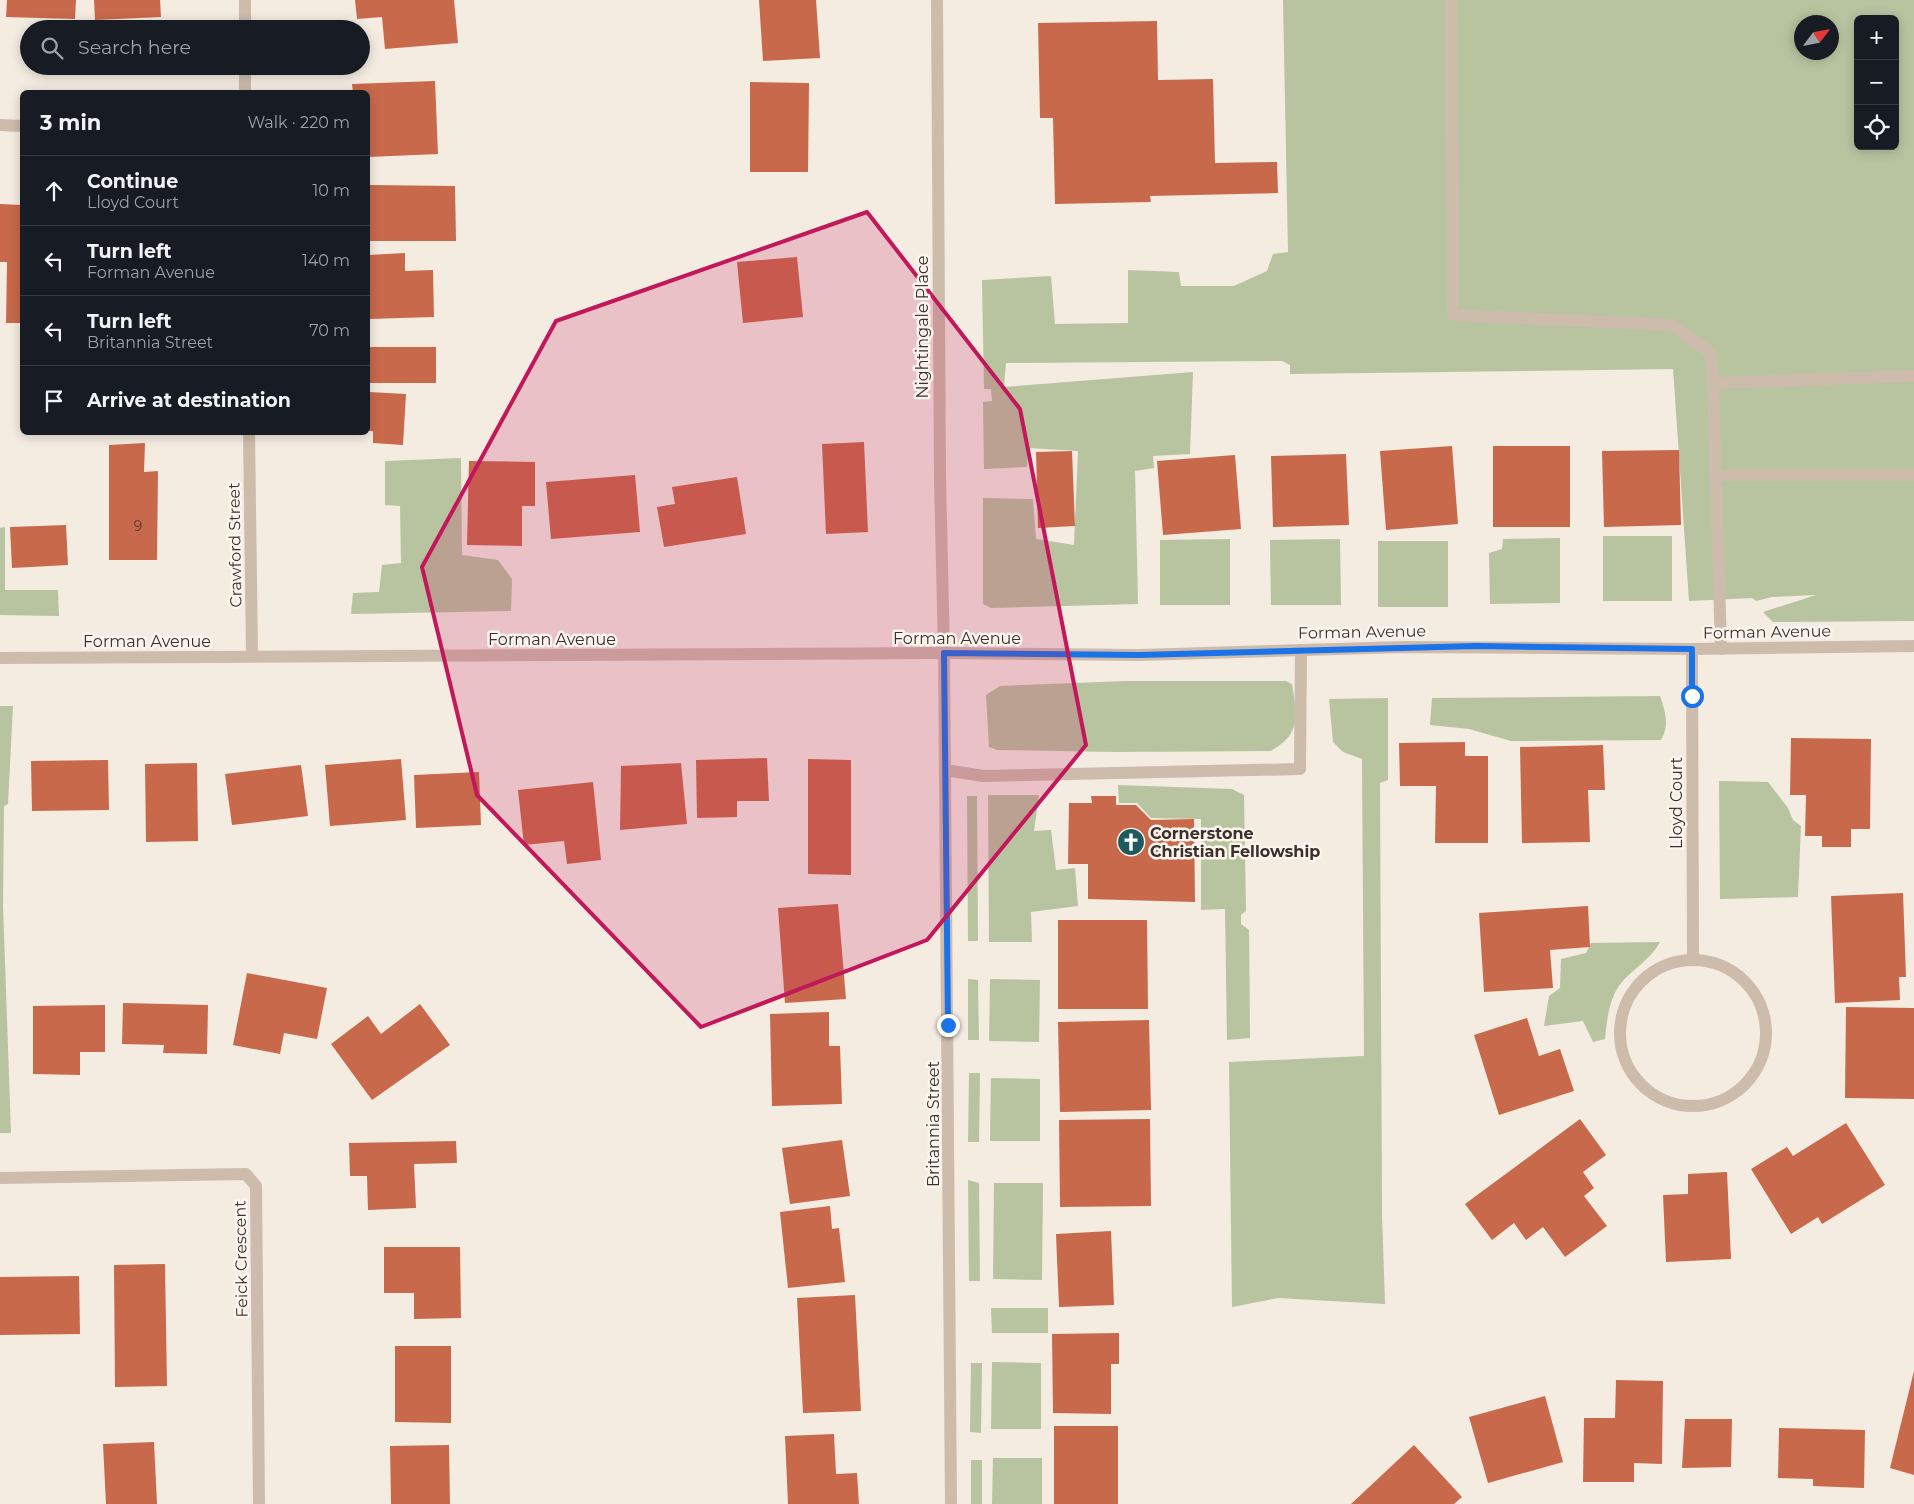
<!DOCTYPE html>
<html lang="en">
<head>
<meta charset="utf-8">
<style>
	:root { --surface:#171b24; --page:#20242c; --text:#f1f3f6; --muted:#9ea1a6; --line:#363941 }
	body { margin:0; font-family:Montserrat,sans-serif; background:var(--page); color:var(--text) }
	.controls { position:absolute; right:15px; top:15px; display:grid; overflow:hidden; border-radius:8px; box-shadow:0 2px 12px #0003 }
	.controls button { width:45px; height:45px; display:grid; place-items:center; padding:0; border:0; border-bottom:1px solid var(--line); background:var(--surface); color:var(--text); font:25px sans-serif }
	.compass { position:absolute; left:1794px; top:15px; width:45px; height:45px; border-radius:50%; background:var(--surface); box-shadow:0 2px 12px #0003; rotate:58deg }
	.stop { position:absolute; width:15px; height:15px; margin:-11px; border:4px solid #1a73e8; border-radius:50%; background:#fff }
	.stop.end { background:#1a73e8; border-color:#fff; box-shadow:0 1px 5px #0008 }
	.list { margin:0; padding:0; list-style:none }
	h2 { display:flex; justify-content:space-between; align-items:center; height:65px; margin:0; padding:0 20px; font-size:21px }
	h2 small { font-size:16px; font-weight:400; color:var(--muted) }
	.list li { display:grid; grid-template-columns:32px 1fr auto; gap:15px; align-items:center; box-sizing:border-box; height:70px; padding:0 20px; border-top:1px solid var(--line) }
	.list b { display:block; font-size:19px; white-space:nowrap }
	.list p { margin:0; font-size:16px; white-space:nowrap; color:var(--muted) }
	.list em { font-size:16px; font-style:normal; color:var(--muted) }
	.icon { flex:none; width:28px; height:28px; fill:none; stroke:currentColor; stroke-width:2; stroke-linecap:round; stroke-linejoin:round }
	.map { position:relative; flex:none; width:1914px; height:1504px; overflow:hidden }
	.search { position:absolute; background:var(--surface); box-shadow:0 2px 12px #0003; left:20px; top:20px; width:350px; height:55px; display:flex; align-items:center; gap:12px; box-sizing:border-box; padding:0 18px; border-radius:28px; color:var(--muted); font-size:19px }
	.panel { position:absolute; background:var(--surface); box-shadow:0 2px 12px #0003; left:20px; top:90px; width:350px; height:345px; border-radius:8px }
	.map>svg:first-child { display:block }
	.green { fill:#b8c4a0; fill-rule:evenodd }
	.building { fill:#c8694b }
	.lines { fill:none; stroke-linecap:round; stroke-linejoin:round }
	.service { stroke:#cdbbac; stroke-width:12 }
	.minor { stroke:#cdbbac; stroke-width:12 }
	.tertiary { stroke:#cdbbac; stroke-width:12 }
	.route { stroke:#1a73e8; stroke-width:6 }
	.marked { fill:#c2185b; fill-opacity:0.2; stroke:#c2185b; stroke-width:4; stroke-linejoin:round }
	.labels { text-anchor:middle; dominant-baseline:central; stroke-width:5; stroke-linejoin:round; paint-order:stroke }
	.number-label { font-size:14px; fill:#5e3e33 }
	.street-label { font-size:16px; fill:#3b302b; stroke:#fbf5ee }
	.poi-label { font-size:16px; font-weight:bold; fill:#3b302b; stroke:#fbf5ee; text-anchor:start }
</style>
</head>
<body>
<div class="map">
<svg width="1914" height="1504" viewBox="0 0 1914 1504">
	<rect width="100%" height="100%" fill="#f4ebe1"/>
	<g class="green">
		<path d="M1283,0H1914V621L1773,622L1763,612L1816,595L1772,597L1756,601L1752,598L1689,601L1673,369L1290,374V365L1282,361L1006,363L1004,387L1193,372L1190,454L1153,456L1154,468L1135,471L1138,604L991,608L983,604V498L1033,499L1036,539L1074,545L1078,451L1028,448L1027,467L984,469L983,402L992,401L991,389H984L982,280L1051,276L1055,324L1128,323V270L1179,272L1181,286H1234L1267,271L1273,254L1288,252ZM1858,19H1895V146H1858ZM1802,22H1832V52H1802Z"/>
		<path d="M461,458L462,555L498,560L512,579L511,611L351,614L353,593L379,592L382,565L401,563L400,506L385,505V461Z"/>
		<path d="M5,527V590H58L59,616L0,615V528Z"/>
		<rect x="1603" y="536" width="69" height="65"/>
		<path d="M1560,538V603L1490,604L1489,553L1502,549L1503,539Z"/>
		<path d="M1230,539V605H1160V540Z"/>
		<path d="M1340,539L1341,605H1271L1270,540Z"/>
		<rect x="1378" y="541" width="70" height="66"/>
		<path d="M1126,681H1286L1292,684C1297,716 1302,733 1271,751L1116,752L997,750L989,747L986,695L1000,686Z"/>
		<path d="M1660,696C1665,711 1670,725 1661,740L1511,741L1469,729L1430,725L1432,698Z"/>
		<path d="M1388,698V780L1380,783L1382,1213L1385,1304L1278,1298L1232,1307L1229,1062L1364,1056L1362,759L1343,752L1333,742L1329,699Z"/>
		<path d="M0,706H13L8,804L4,806L3,905L11,1133H0Z"/>
		<path d="M1719,781L1768,782L1788,808L1793,820L1801,826L1798,897L1720,899Z"/>
		<path d="M1118,785L1232,789L1244,795L1246,911L1241,915V924L1249,930L1250,1038L1227,1040L1225,909L1201,910V819L1151,818L1137,803H1119Z"/>
		<path d="M988,795H1039L1034,831L1051,830L1056,870L1075,868L1078,906L1031,912L1032,942H989Z"/>
		<path d="M967,796H977L978,941H968Z"/>
		<path d="M1660,942C1651,959 1634,968 1622,982C1609,997 1607,1020 1605,1039L1593,1042L1583,1021L1544,1026L1549,996L1560,988L1561,959L1586,953L1591,943Z"/>
		<path d="M968,979L978,980L979,1040H968Z"/>
		<path d="M990,979L1040,980L1039,1042L989,1041Z"/>
		<path d="M969,1073H980L979,1142H968Z"/>
		<path d="M991,1078L1040,1079V1141H990Z"/>
		<path d="M968,1180L979,1183L980,1281H969Z"/>
		<path d="M994,1183H1043L1042,1280L993,1279Z"/>
		<path d="M991,1308H1048V1333H992Z"/>
		<path d="M992,1362L1041,1363V1429H991Z"/>
		<path d="M971,1363H982L981,1433L970,1432Z"/>
		<path d="M993,1458H1042V1504H992Z"/>
		<rect x="971" y="1460" width="11" height="44"/>
	</g>
	<g class="building">
		<path d="M7,0H76L75,19L6,17Z"/>
		<path d="M94,0H160L161,17L95,20Z"/>
		<path d="M355,0H454L458,43L385,49L382,17L357,19Z"/>
		<path d="M759,0H816L820,58L763,61Z"/>
		<path d="M1157,21L1158,80L1213,79L1215,163L1277,162L1278,193L1150,196L1151,202L1055,204L1053,118H1040L1038,23Z"/>
		<path d="M435,81L438,154L368,157V92H353L352,84Z"/>
		<path d="M750,82L809,83L808,172H750Z"/>
		<path d="M368,185L455,186L456,241H368Z"/>
		<path d="M0,204L22,205V323H6L7,262H0Z"/>
		<path d="M405,253V271L433,270L434,317L369,319L368,255Z"/>
		<path d="M797,257L803,317L743,323L737,262Z"/>
		<rect x="368" y="347" width="68" height="36"/>
		<path d="M368,392L406,394L403,445L373,443V431H368Z"/>
		<path d="M864,442L868,532L826,534L822,444Z"/>
		<path d="M145,443L144,472L158,471L157,560H109V445Z"/>
		<path d="M1452,446L1458,524L1386,530L1380,451Z"/>
		<rect x="1493" y="446" width="77" height="81"/>
		<path d="M1679,450L1681,525L1604,527L1602,451Z"/>
		<path d="M1072,451L1075,526L1038,528L1036,452Z"/>
		<path d="M1346,454L1349,525L1273,527L1271,456Z"/>
		<path d="M1235,455L1241,529L1163,535L1157,461Z"/>
		<path d="M469,461L535,462V506H522V546L467,545Z"/>
		<path d="M635,475L640,532L551,539L546,482Z"/>
		<path d="M737,477L746,534L664,547L657,507L675,504L672,487Z"/>
		<path d="M66,525L68,565L12,568L10,527Z"/>
		<path d="M1791,738L1871,739L1870,829H1851V847H1822V836H1805L1806,795H1790Z"/>
		<path d="M1465,742V756H1488V843H1435L1436,786H1400L1399,743Z"/>
		<path d="M1603,745L1605,790H1588L1590,842L1522,843L1520,747Z"/>
		<path d="M767,758L769,801H737V817L697,818L696,760Z"/>
		<path d="M401,759L406,820L330,826L325,765Z"/>
		<path d="M808,759L851,760V875L808,874Z"/>
		<path d="M108,760L109,810L32,811L31,761Z"/>
		<path d="M197,763L198,841L146,842L145,764Z"/>
		<path d="M681,763L687,824L620,830L621,766Z"/>
		<path d="M301,765L308,816L232,825L225,774Z"/>
		<path d="M479,772L481,825L416,828L414,775Z"/>
		<path d="M593,782L601,860L567,864L564,841L524,845L518,790Z"/>
		<path d="M1091,796H1116V805H1136L1151,820L1194,819L1195,902L1088,899V864H1068L1069,803H1092Z"/>
		<path d="M1903,893L1906,977H1899L1900,1000L1835,1003L1831,896Z"/>
		<path d="M838,904L846,999L785,1003L778,908Z"/>
		<path d="M1588,906L1590,947L1550,950L1553,988L1484,992L1479,913Z"/>
		<path d="M1058,920H1147L1148,1009H1058Z"/>
		<path d="M247,973L327,988L317,1039L284,1033L280,1054L233,1045Z"/>
		<path d="M123,1003L208,1005L207,1054L163,1053L164,1045L122,1044Z"/>
		<path d="M420,1004L450,1045L372,1100L331,1044L368,1016L381,1034Z"/>
		<path d="M105,1005V1052H80V1075L33,1074V1006Z"/>
		<path d="M1846,1007L1914,1008V1099L1845,1098Z"/>
		<path d="M829,1012V1046H840L842,1104L772,1106L770,1014Z"/>
		<path d="M1527,1018L1539,1056L1560,1049L1574,1091L1499,1115L1474,1035Z"/>
		<path d="M1149,1020L1151,1110L1060,1112L1058,1022Z"/>
		<path d="M1150,1119L1151,1206L1060,1207L1059,1120Z"/>
		<path d="M1580,1119L1606,1155L1583,1172L1594,1188L1584,1196L1607,1226L1565,1257L1543,1227L1526,1240L1514,1223L1492,1240L1465,1204Z"/>
		<path d="M1846,1123L1885,1185L1822,1224L1818,1217L1791,1234L1751,1169L1787,1147L1793,1156Z"/>
		<path d="M842,1140L850,1196L790,1204L782,1148Z"/>
		<path d="M456,1141L457,1163L414,1164L416,1208L368,1210L367,1176H350L349,1143Z"/>
		<path d="M1727,1172L1731,1259L1666,1262L1663,1195L1688,1194V1174Z"/>
		<path d="M830,1206L832,1229L839,1228L845,1282L788,1288L780,1212Z"/>
		<path d="M1111,1231L1114,1305L1059,1307L1056,1234Z"/>
		<path d="M384,1247H460L461,1318L414,1319V1293H384Z"/>
		<path d="M165,1264L167,1386L115,1387L114,1265Z"/>
		<path d="M79,1276L80,1334L0,1335V1277Z"/>
		<path d="M855,1295L861,1411L803,1413L797,1298Z"/>
		<path d="M1119,1333V1364H1111V1414L1053,1413L1052,1334Z"/>
		<path d="M395,1346H451V1423L395,1422Z"/>
		<path d="M1914,1371V1475L1890,1468Z"/>
		<path d="M1616,1380L1663,1381L1662,1464L1634,1463V1482H1583L1584,1418H1615Z"/>
		<path d="M1545,1396L1563,1462L1488,1483L1469,1417Z"/>
		<path d="M1685,1419H1732L1731,1467L1682,1468Z"/>
		<rect x="1054" y="1426" width="64" height="78"/>
		<path d="M1779,1428L1865,1430L1864,1488L1813,1486V1479L1778,1478Z"/>
		<path d="M834,1434L836,1474L857,1473L859,1504H788L785,1436Z"/>
		<path d="M154,1442L157,1504H106L103,1444Z"/>
		<path d="M449,1445L450,1504H391L390,1446Z"/>
		<path d="M1414,1445L1462,1497L1454,1504H1351Z"/>
	</g>
	<g class="lines">
		<g class="service">
			<path d="M1451,0L1453,315L1671,325L1710,352L1713,383L1721,649"/>
			<path d="M1713,383L1914,376"/>
			<path d="M1716,475H1914"/>
			<path d="M945,770L983,776L1300,769L1301,650"/>
		</g>
		<g class="minor">
			<path d="M937,0L940,477L944,653"/>
			<path d="M245,29V0"/>
			<path d="M245,92V66"/>
			<path d="M0,125L22,126"/>
			<path d="M249,432L252,656"/>
			<path d="M1692,649L1693,957"/>
			<circle cx="1693" cy="1033" r="73"/>
			<path d="M0,1178L246,1174L256,1186L259,1504"/>
		</g>
		<g class="tertiary">
			<path d="M944,653L951,1504"/>
			<path d="M0,658L944,653L1139,655L1405,647L1692,649L1914,646"/>
		</g>
	</g>
	<g class="lines">
		<path class="route" d="M948,1025L944,653L1139,655L1476,646L1692,649V696"/>
	</g>
	<path class="marked" d="M867,212L1020,409L1086,745L927,940L701,1027L477,795L422,567L556,321Z"/>
	<defs>
		<g id="church-disc" transform="scale(1.4375)"><circle r="9.5" fill="#1f5a5e" stroke="#fbf5ee"/><path d="M-1.2-6h2.4v3.5h3.3v2.4h-3.3V6h-2.4V-.1h-3.3v-2.4h3.3Z" fill="#fff"/></g>
	</defs>
	<g fill-rule="evenodd">
		<use href="#church-disc" x="1131" y="842"/>
	</g>
	<g class="labels">
		<g class="number-label">
			<text x="138" y="526">9</text>
		</g>
		<g class="street-label">
			<text transform="translate(922 327) rotate(-90)">Nightingale Place</text>
			<text transform="translate(235 545) rotate(-91)">Crawford Street</text>
			<text transform="translate(1362 632) rotate(-1)">Forman Avenue</text>
			<text transform="translate(1767 632) rotate(-1)">Forman Avenue</text>
			<text x="957" y="638">Forman Avenue</text>
			<text x="552" y="639">Forman Avenue</text>
			<text x="147" y="641">Forman Avenue</text>
			<text transform="translate(1676 803) rotate(-90)">Lloyd Court</text>
			<text transform="translate(933 1124) rotate(-90)">Britannia Street</text>
			<text transform="translate(241 1259) rotate(-91)">Feick Crescent</text>
		</g>
		<g class="poi-label">
			<text x="1150" y="833">Cornerstone<tspan x="1150" dy="18">Christian Fellowship</tspan></text>
		</g>
	</g>
</svg>
<div class="controls">
<button>+</button>
<button>−</button>
<button><svg class="icon" aria-label="locate" viewBox="0 0 24 24"><circle cx="12" cy="12" r="6"/><path d="M12 2v4M12 18v4M2 12h4M18 12h4"/></svg></button>
</div>
<svg class="compass" viewBox="-18 -18 36 36"><path d="M0-13l5 13h-10z" fill="#e53935"/><path d="M0 13l5-13h-10z" fill="#9ea1a6"/></svg>
<div class="stop" style="left:1692px;top:696px"></div>
<div class="stop end" style="left:948px;top:1025px"></div>
<div class="search"><svg class="icon" aria-label="search" viewBox="0 0 24 24"><circle cx="10" cy="10" r="6"/><path d="M15 15l6 6"/></svg>Search here</div>
<section class="panel">
<h2>3 min<small>Walk · 220 m</small></h2>
<ul class="list">
<li><svg class="icon" aria-label="ahead" viewBox="0 0 24 24"><path d="M12 20V5M6 11l6-6 6 6"/></svg><div><b>Continue</b><p>Lloyd Court</p></div><em>10 m</em></li>
<li><svg class="icon" aria-label="left" viewBox="0 0 24 24"><path d="M17 20v-9H6M10 6l-5 5 5 5"/></svg><div><b>Turn left</b><p>Forman Avenue</p></div><em>140 m</em></li>
<li><svg class="icon" aria-label="left" viewBox="0 0 24 24"><path d="M17 20v-9H6M10 6l-5 5 5 5"/></svg><div><b>Turn left</b><p>Britannia Street</p></div><em>70 m</em></li>
<li><svg class="icon" aria-label="arrive" viewBox="0 0 24 24"><path d="M6 21V4h12l-3 4 3 4H6"/></svg><div><b>Arrive at destination</b></div></li>
</ul>
</section>
</div>
</body>
</html>
